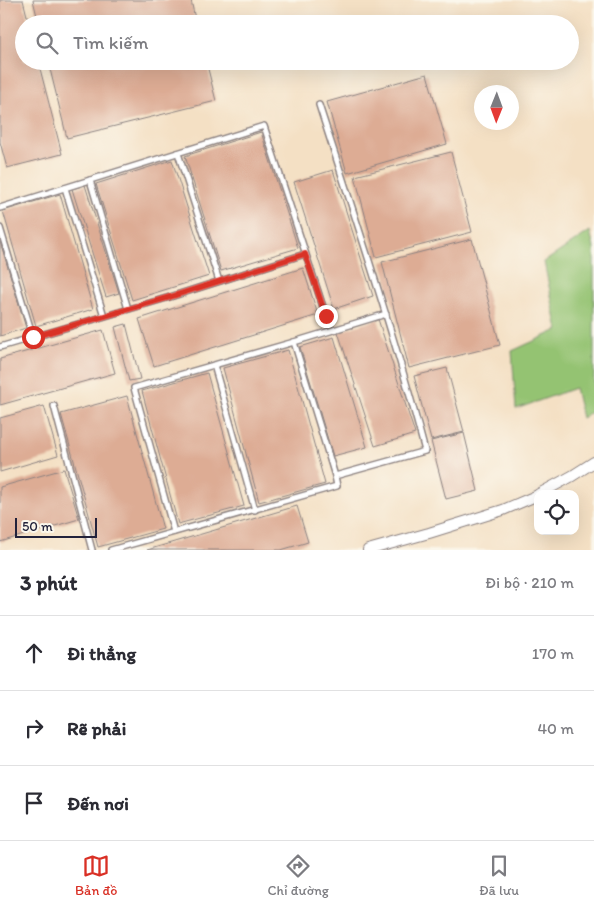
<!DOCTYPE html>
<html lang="vi">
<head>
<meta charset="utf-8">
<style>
	:root { --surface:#fff; --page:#f7f7f7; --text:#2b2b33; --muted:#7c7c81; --line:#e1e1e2; --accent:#d93025 }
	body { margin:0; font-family:Itim,sans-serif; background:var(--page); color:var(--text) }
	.controls { position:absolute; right:15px; bottom:15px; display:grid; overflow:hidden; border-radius:10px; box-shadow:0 5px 20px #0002 }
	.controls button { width:45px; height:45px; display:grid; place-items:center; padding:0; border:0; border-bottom:1px solid var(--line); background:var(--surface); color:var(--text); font:25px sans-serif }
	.compass { position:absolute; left:474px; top:85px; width:45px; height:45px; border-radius:50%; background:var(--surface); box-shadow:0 5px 20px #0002; rotate:181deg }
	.scale { position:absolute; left:15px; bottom:12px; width:82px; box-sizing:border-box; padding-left:5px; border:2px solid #22223b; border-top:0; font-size:14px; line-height:18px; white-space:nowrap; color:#22223b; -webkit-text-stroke:4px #fbf7ec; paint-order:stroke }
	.stop { position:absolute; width:15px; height:15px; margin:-11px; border:4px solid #d93025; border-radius:50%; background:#fff }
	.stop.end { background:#d93025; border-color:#fff; box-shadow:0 1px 5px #0008 }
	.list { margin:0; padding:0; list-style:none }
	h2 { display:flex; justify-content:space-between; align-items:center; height:65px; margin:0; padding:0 20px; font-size:21px }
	h2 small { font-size:16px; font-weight:400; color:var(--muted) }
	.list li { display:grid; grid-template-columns:32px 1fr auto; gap:15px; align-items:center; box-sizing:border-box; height:75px; padding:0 20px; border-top:1px solid var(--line) }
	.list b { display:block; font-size:19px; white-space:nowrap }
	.list em { font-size:16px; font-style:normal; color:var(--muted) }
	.icon { flex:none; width:28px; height:28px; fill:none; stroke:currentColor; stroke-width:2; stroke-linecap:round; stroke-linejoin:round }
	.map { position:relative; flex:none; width:594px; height:550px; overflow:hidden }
	.search { position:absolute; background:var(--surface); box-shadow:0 5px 20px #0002; left:15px; right:15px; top:15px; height:55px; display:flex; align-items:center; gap:12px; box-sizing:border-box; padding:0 18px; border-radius:28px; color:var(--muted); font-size:19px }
	.sheet { height:290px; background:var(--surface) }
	nav { display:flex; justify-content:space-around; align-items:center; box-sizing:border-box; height:70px; border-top:1px solid var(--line); background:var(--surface); font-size:14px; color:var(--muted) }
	nav a { display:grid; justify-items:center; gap:2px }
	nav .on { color:var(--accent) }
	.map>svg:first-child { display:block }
	.green { fill:#94c372; stroke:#5b7256 }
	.building { fill:#ddac94 }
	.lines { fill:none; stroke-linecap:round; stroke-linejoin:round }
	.lane-casing { stroke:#8b8180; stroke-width:8 }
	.street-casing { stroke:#8b8180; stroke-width:12 }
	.lane { stroke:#fff; stroke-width:5 }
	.street { stroke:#fff; stroke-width:10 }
	.route { stroke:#d93025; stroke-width:6 }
</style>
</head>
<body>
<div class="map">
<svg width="594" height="550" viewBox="0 0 594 550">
	<rect width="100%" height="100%" fill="#fbf7ec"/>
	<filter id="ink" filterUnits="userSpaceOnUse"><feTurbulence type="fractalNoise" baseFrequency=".02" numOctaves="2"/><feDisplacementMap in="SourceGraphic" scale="10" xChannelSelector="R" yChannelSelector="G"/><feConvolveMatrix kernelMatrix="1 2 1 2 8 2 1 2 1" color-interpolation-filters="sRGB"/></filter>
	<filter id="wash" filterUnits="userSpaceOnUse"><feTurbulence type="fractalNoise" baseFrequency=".0096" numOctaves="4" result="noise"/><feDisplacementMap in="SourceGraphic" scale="20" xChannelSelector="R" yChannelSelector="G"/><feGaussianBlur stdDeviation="1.12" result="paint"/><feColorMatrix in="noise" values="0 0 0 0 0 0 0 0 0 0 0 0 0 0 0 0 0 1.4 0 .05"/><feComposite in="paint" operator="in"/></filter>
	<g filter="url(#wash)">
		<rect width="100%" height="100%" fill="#f4e0c4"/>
		<path class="green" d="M590,231L594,248V410L582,418L575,388L516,409L512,351L558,330L544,262Z"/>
		<g id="blocks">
			<g class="building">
				<path d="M0,0H23L29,24H24V61H38L62,154L7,168L0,142Z"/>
				<path d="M33,0H191L196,24H39Z"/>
				<path d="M48,61H206L216,101L67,138Z"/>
				<path d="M427,74L447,144L347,173L327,102Z"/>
				<path d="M261,132L298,248L221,271L185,156Z"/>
				<path d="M451,152L472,232L376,257L355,176Z"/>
				<path d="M172,160L209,276L132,300L96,184Z"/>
				<path d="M333,170L373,296L334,309L294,182Z"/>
				<path d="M85,185L119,293L106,297L72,189Z"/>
				<path d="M60,194L93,309L36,326L3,211Z"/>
				<path d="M472,239L500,345L409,368L382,262Z"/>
				<path d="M0,241L26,328L0,336Z"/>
				<path d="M303,268L318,315L154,366L139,319Z"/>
				<path d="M378,319L415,434L375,446L338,332Z"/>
				<path d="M126,324L140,379L129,381L115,327Z"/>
				<path d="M103,330L115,373L0,405V359Z"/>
				<path d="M334,337L367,447L333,456L300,347Z"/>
				<path d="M288,350L325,484L259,502L223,368Z"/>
				<path d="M447,368L464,432L431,440L414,376Z"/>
				<path d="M207,373L244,506L178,524L142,391Z"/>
				<path d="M127,396L163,529L98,547L61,414Z"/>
				<path d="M44,406L58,455L0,472V418Z"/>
				<path d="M464,433L478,491L446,499L431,441Z"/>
				<path d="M64,469L79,519L0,542V487Z"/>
				<path d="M297,506L308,542L281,550H147Z"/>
			</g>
		</g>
	</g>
	<g filter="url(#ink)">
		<use href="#blocks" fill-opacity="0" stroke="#8b8180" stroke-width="1"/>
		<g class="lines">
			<g class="lane-casing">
				<g id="lane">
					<path d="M178,153L219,281"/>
					<path d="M90,180L128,309"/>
					<path d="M65,188L104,316"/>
					<path d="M0,208L264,126L326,316"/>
					<path d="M0,228L33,337"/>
					<path d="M294,342L386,314"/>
					<path d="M0,347L170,297L305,254"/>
					<path d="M214,365L255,510"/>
					<path d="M54,406L92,550"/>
					<path d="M174,532L134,388L294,342L335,476"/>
					<path d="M111,550L337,486L335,476L425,451C394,334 356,220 319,105"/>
				</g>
			</g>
			<g class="street-casing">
				<g id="street">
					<path d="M539,494L572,476L594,462"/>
					<path d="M368,550L429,533L503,510L538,495"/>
				</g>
			</g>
			<use href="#lane" class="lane"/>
			<use href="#street" class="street"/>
		</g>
	</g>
	<g class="lines" filter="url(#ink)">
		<path class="route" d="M33,337L170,297L305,254L326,316"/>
	</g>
</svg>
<div class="controls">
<button><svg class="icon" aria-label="locate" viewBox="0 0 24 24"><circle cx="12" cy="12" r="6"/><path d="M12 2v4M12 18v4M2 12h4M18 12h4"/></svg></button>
</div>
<svg class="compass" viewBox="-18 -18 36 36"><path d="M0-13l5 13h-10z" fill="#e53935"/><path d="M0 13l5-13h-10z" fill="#7c7c81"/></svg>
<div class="scale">50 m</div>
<div class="stop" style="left:33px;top:337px"></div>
<div class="stop end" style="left:326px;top:316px"></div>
<div class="search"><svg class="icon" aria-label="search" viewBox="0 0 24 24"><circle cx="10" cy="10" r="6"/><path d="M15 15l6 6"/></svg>Tìm kiếm</div>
</div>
<section class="sheet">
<h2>3 phút<small>Đi bộ · 210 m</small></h2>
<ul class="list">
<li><svg class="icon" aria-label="ahead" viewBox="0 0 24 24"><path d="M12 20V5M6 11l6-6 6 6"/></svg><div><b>Đi thẳng</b></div><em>170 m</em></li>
<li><svg class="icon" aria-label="right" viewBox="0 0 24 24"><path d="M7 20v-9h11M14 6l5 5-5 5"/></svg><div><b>Rẽ phải</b></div><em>40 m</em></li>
<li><svg class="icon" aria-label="arrive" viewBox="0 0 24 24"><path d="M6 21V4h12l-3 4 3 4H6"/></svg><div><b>Đến nơi</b></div></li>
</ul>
</section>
<nav>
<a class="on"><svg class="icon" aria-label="map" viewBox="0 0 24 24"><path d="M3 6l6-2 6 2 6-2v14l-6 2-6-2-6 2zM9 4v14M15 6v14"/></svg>Bản đồ</a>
<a><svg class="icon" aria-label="directions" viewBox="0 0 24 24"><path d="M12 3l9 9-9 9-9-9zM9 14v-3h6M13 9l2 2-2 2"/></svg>Chỉ đường</a>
<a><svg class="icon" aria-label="saved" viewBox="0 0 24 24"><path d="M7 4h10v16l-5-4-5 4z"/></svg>Đã lưu</a>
</nav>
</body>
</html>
